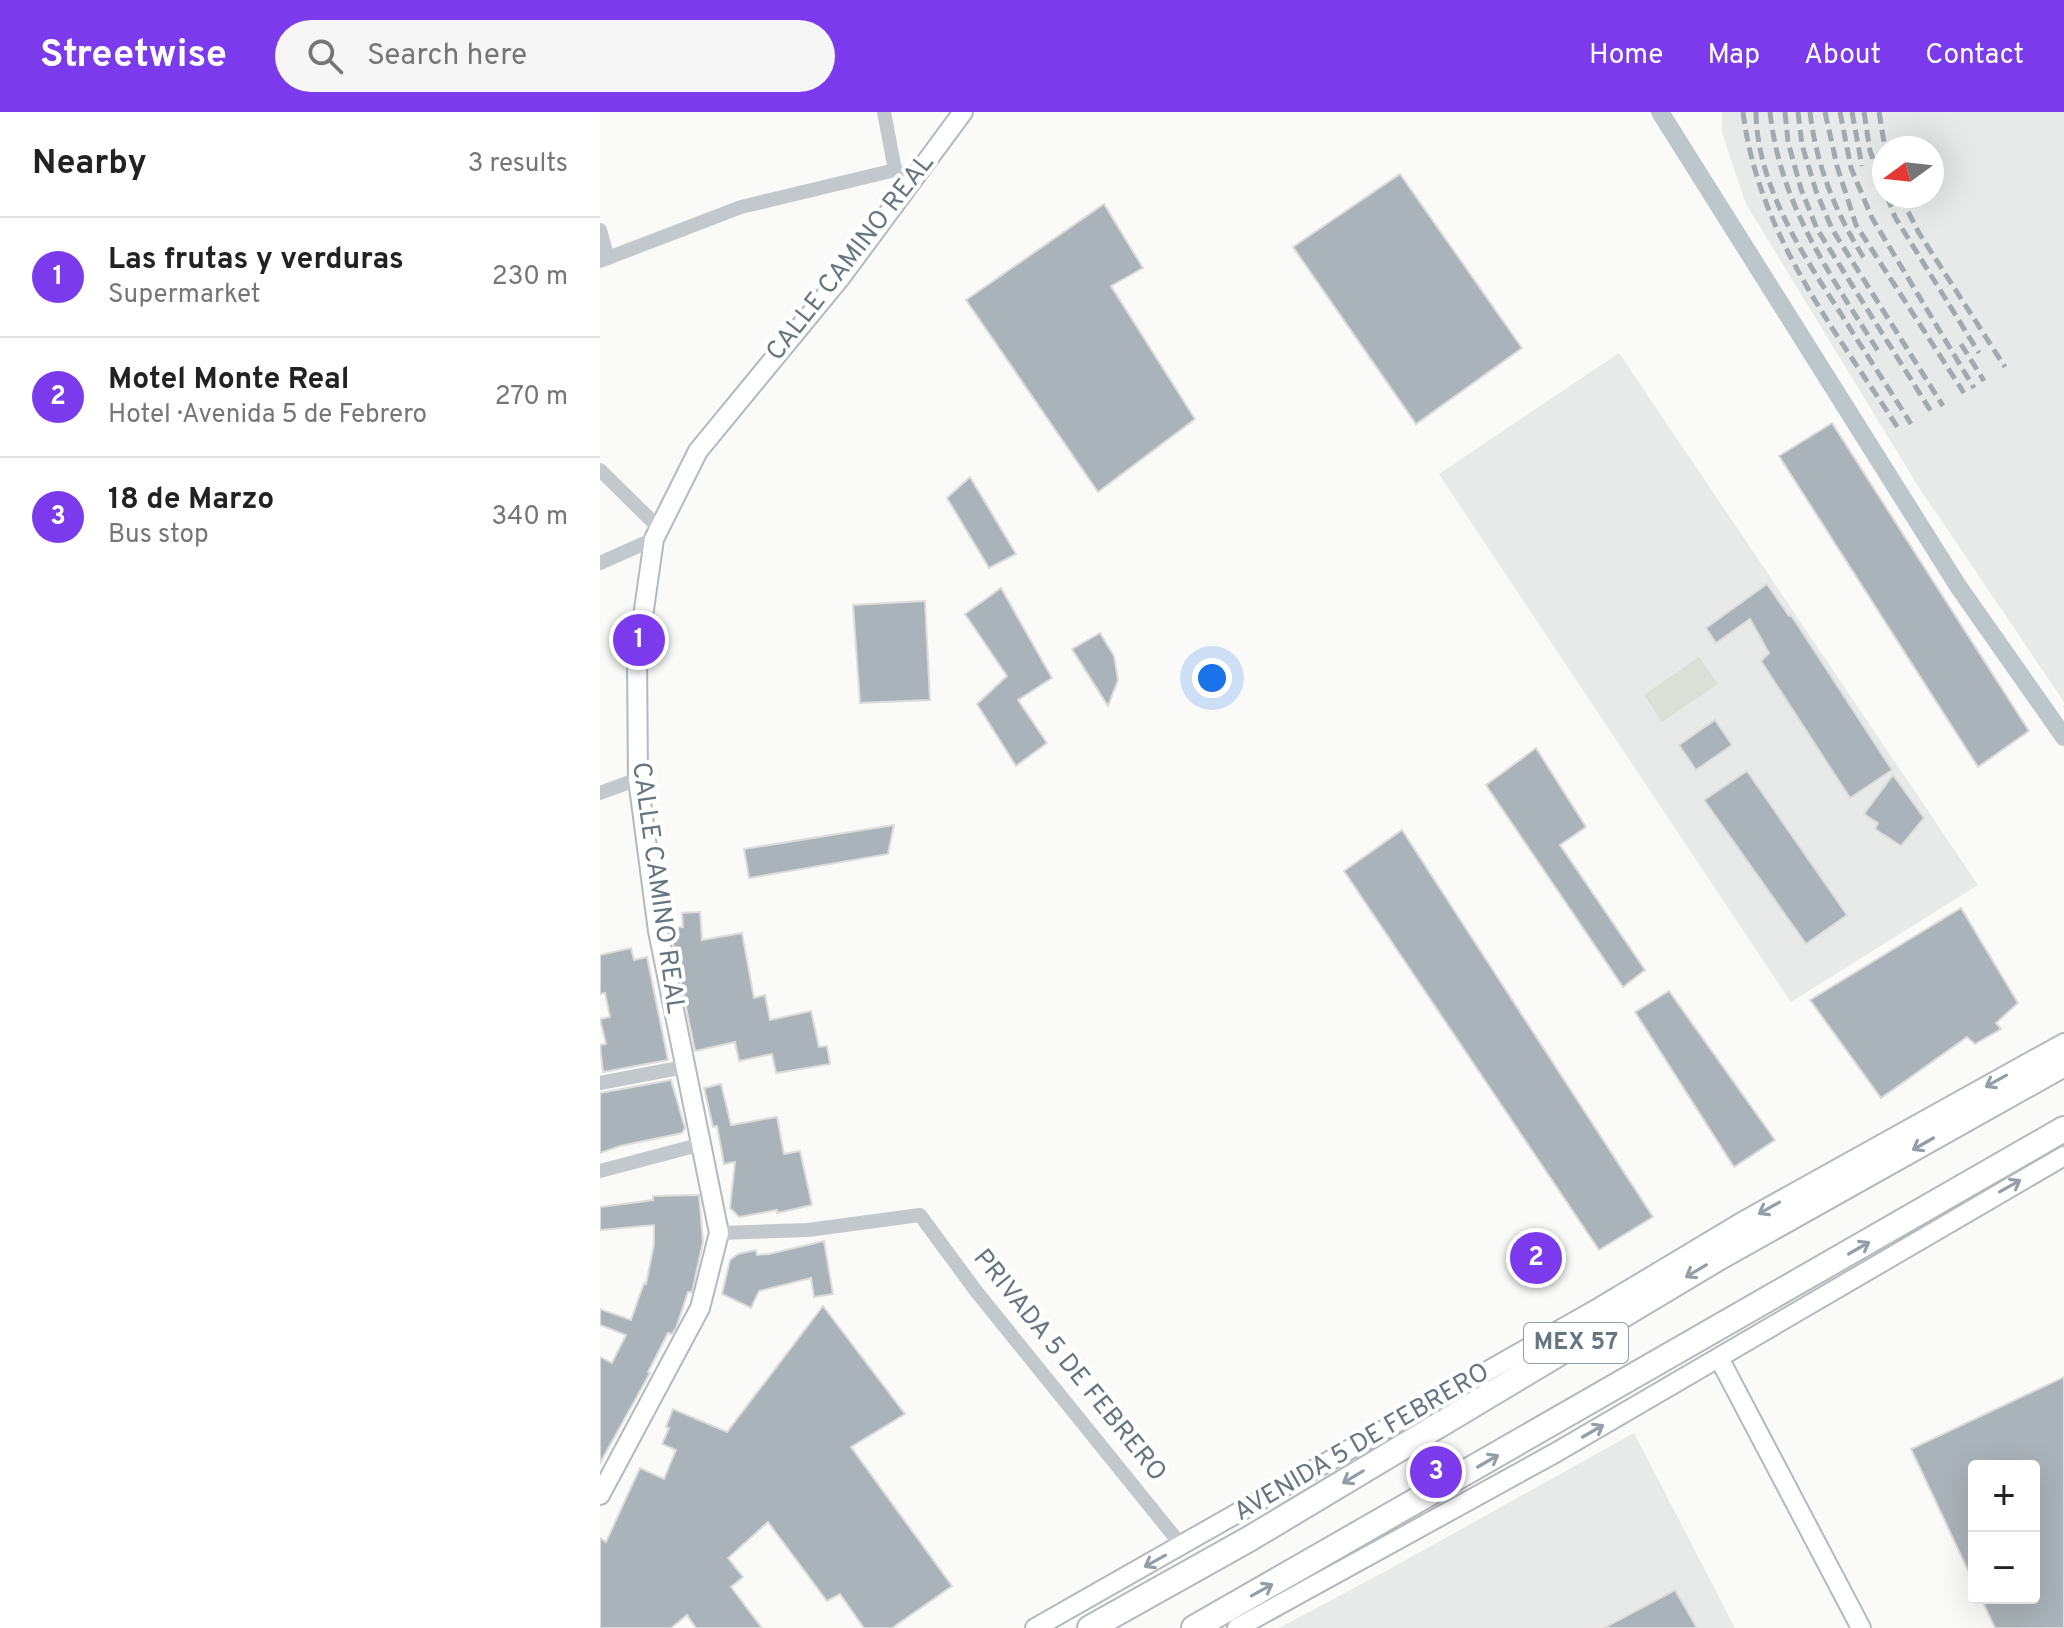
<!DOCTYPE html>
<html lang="en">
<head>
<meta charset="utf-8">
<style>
	:root { --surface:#fff; --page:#f6f6f6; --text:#222; --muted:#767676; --line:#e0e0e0; --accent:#7c3aed }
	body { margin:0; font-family:Overpass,sans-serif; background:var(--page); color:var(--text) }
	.controls { position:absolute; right:24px; bottom:24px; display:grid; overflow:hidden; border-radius:8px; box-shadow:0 8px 32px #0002 }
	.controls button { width:72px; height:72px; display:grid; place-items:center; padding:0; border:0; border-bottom:2px solid var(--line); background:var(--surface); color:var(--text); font:40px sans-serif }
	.compass { position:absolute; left:1272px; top:24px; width:72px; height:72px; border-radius:50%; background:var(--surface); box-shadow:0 8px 32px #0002; rotate:255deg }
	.you { position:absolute; left:612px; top:566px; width:28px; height:28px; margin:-20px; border:6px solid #fff; border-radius:50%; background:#1a73e8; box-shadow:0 0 0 12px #1a73e833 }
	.badge { display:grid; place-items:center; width:52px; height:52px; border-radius:50%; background:var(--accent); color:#fff; font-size:26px; font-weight:700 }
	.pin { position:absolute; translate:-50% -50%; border:4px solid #fff; box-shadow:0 2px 8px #0006 }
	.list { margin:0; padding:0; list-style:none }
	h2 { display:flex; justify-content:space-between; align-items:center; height:104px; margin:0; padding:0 32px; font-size:34px }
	h2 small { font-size:26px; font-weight:400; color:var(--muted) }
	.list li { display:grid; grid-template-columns:52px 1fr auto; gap:24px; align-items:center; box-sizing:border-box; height:120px; padding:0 32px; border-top:2px solid var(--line) }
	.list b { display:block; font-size:30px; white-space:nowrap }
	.list p { margin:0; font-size:26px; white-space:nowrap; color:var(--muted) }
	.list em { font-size:26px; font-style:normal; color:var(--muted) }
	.icon { flex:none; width:44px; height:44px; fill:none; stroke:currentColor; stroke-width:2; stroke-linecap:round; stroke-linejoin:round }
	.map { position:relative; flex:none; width:1464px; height:1516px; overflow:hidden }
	header { display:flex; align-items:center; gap:48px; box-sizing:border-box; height:112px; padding:0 40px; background:var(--accent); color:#fff }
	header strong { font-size:38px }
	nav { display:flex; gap:44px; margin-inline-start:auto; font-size:28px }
	.search { width:560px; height:72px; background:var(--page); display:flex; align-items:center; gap:20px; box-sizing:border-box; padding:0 28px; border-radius:44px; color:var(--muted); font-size:30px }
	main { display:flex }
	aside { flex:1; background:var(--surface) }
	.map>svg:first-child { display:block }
	.built { fill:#e8e9e9; fill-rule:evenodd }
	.green { fill:#dadfd7 }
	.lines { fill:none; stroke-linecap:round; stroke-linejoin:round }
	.canal { stroke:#bbc7cb; stroke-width:18 }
	.building { fill:#aab3b9; stroke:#dcdcda; stroke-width:2 }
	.secondary-casing { stroke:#b3babf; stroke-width:22 }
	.highway-casing { stroke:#b4b9bd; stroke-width:28 }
	.street { stroke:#c3c8cc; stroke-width:14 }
	.secondary { stroke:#fff; stroke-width:18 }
	.highway { stroke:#fff; stroke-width:24 }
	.rail { stroke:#a2aab0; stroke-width:5; stroke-dasharray:12 6; stroke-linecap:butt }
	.oneway { stroke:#939fa8 }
	.labels { text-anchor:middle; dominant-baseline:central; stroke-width:8; stroke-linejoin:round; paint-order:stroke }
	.shield { fill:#fff; stroke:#939fa8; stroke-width:2 }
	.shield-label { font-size:24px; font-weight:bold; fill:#657683 }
	.street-label { font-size:26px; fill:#657683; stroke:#fff }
</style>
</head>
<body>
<header>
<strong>Streetwise</strong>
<div class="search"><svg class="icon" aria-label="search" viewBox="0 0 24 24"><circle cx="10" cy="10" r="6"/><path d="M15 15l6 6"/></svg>Search here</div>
<nav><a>Home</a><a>Map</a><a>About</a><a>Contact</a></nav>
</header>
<main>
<aside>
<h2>Nearby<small>3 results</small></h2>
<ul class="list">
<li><span class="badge">1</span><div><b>Las frutas y verduras</b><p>Supermarket</p></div><em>230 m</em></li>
<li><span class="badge">2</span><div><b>Motel Monte Real</b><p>Hotel · Avenida 5 de Febrero</p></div><em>270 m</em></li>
<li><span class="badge">3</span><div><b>18 de Marzo</b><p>Bus stop</p></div><em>340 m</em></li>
</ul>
</aside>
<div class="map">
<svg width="1464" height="1516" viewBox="0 0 1464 1516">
	<rect width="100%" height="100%" fill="#fafaf8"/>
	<g class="built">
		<path d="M1122,0H1464V590L1318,374L1146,92L1122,21ZM1332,36V84H1284V36Z"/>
		<path d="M1019,241L1378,773L1191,890L839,362Z"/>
		<path d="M1034,1321L1135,1516H679L786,1459Z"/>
	</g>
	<path class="green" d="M1099,545L1118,572L1062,610L1044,583Z"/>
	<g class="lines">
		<path class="canal" d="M1060,0L1358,474L1464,625"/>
	</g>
	<g class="building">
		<path d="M800,62L922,236L816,312L693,135Z"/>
		<path d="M504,92L543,156L511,174L595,307L498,380L366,188Z"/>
		<path d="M1232,311L1429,619L1378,655L1179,344Z"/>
		<path d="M370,365L416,442L389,456L347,386Z"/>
		<path d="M1167,472L1189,504L1191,503L1292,658L1250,686L1161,549L1169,541L1150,507L1116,531L1106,516Z"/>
		<path d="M401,476L452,566L418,588L447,631L416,654L377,592L407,564L365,502Z"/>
		<path d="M325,489L330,588L260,591L253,493Z"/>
		<path d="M500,521L514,544L518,568L508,594L472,537Z"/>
		<path d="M1115,608L1132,633L1096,658L1079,633Z"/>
		<path d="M936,636L986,715L960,733L1045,858L1023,875L886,673Z"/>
		<path d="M1147,659L1247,803L1206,832L1104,688Z"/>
		<path d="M1293,663L1324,706L1301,734L1275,717L1278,711L1264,702Z"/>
		<path d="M294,713L288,742L149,766L144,737Z"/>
		<path d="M802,718L1053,1105L999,1138L744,759Z"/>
		<path d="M1361,796L1418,891L1396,911L1401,917L1375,932L1367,925L1281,986L1210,888Z"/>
		<path d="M100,800L102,828L142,821L154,886L165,883L170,908L211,899L219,935L227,934L230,952L176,961L172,942L139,949L135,930L95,939L70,816L83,815L82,801Z"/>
		<path d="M31,836L34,848L47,845L68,948L3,960L0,933L6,932L0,907L10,905L5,881L0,882V843Z"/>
		<path d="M1069,879L1175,1028L1134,1055L1035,900Z"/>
		<path d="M71,968L85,1016L82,1021L20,1034L0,1041V981Z"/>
		<path d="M121,972L131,1013L177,1005L184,1042L200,1039L212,1093L177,1101V1098L139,1105L130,1096L135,1050L124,1052L117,1014L113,1015L104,976Z"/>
		<path d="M99,1083L103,1130L92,1180H88L76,1216L72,1222L68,1221L48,1260L50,1261L0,1351V1245L12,1251L26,1223L0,1213V1197L31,1208L44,1171L46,1172L54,1132V1113L0,1118V1095L53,1088V1084Z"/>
		<path d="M224,1129L233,1182L214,1185L211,1166L159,1179L151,1196L122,1182L130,1148L138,1142L156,1138L157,1143L169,1142Z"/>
		<path d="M223,1194L305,1302L251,1335L352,1474L292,1516H264L240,1482L227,1489L168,1410L128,1446L143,1465L131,1475L162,1516H96L87,1503L71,1516H0V1426L6,1430L40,1356L64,1367L76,1338L62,1332L69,1316L66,1315L73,1297L127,1320Z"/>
		<path d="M1464,1265V1516H1395L1381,1486H1434V1354H1374V1471L1311,1337Z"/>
		<path d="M1075,1478L1097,1516H1004Z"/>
	</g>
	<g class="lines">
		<g class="secondary-casing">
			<g id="secondary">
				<path d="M1119,1246L1261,1516"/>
				<path d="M0,1383L100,1196L119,1121L58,819L38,667L37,547L54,427L98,339L241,165L363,0"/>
				<path d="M435,1516L1000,1195L1147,1107L1464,931"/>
				<path d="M637,1516L955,1341L1464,1044"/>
			</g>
		</g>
		<g class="highway-casing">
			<g id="highway">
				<path d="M490,1516L649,1427L1118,1146L1464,952"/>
				<path d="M594,1516L1464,1017"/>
			</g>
		</g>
		<g class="street">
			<path d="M284,0L295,58"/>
			<path d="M0,118L8,146"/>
			<path d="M0,149L141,95L295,58L315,67"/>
			<path d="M0,358L58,415"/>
			<path d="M0,451L54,427"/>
			<path d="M0,681L38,667"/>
			<path d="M0,971L84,955"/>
			<path d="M0,1059L102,1032"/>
			<path d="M119,1121L208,1118L320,1103L376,1179L582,1434"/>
		</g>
		<use href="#secondary" class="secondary"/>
		<use href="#highway" class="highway"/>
		<g class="rail">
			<path d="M1143,0C1158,122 1235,218 1300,319"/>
			<path d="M1156,0C1157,74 1203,143 1241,202C1264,239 1288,275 1311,312"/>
			<path d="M1170,0C1180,93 1230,162 1278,239"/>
			<path d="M1185,0L1188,30L1201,77L1217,117L1332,301"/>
			<path d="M1198,0L1202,33L1216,79L1232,117L1343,294"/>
			<path d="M1210,0C1216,53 1236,102 1264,146"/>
			<path d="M1225,0L1237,54L1256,113L1364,281"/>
			<path d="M1240,0L1251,56L1272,106L1374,276"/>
			<path d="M1252,0L1262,54"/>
			<path d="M1264,0L1270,39L1284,76"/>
			<path d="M1279,0L1285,36"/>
			<path d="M1287,84L1295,105L1379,241"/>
			<path d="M1300,84L1319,121L1405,255"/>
			<path d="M1361,232L1384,269"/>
		</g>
	</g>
	<defs><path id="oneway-shaft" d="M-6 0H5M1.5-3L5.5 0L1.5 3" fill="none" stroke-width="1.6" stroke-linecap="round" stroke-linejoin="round" transform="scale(2)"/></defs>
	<g class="oneway">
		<use href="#oneway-shaft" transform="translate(1396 969) rotate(151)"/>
		<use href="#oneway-shaft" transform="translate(1323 1032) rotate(150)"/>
		<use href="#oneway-shaft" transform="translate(1410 1074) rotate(-29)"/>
		<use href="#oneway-shaft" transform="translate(1169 1096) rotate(151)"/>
		<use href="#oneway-shaft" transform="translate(1259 1136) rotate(-30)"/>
		<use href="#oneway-shaft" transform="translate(1096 1159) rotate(149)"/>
		<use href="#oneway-shaft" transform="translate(993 1319) rotate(-30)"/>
		<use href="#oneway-shaft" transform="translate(888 1349) rotate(-30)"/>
		<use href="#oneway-shaft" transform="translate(753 1365) rotate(149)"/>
		<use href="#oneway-shaft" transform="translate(555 1449) rotate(151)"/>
		<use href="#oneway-shaft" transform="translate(662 1478) rotate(-29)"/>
	</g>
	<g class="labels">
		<rect class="shield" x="924" y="1211" width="104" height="40" rx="6"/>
		<g class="shield-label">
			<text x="976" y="1231">MEX 57</text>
		</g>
		<g class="street-label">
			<text transform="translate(251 146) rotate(-52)">CALLE CAMINO REAL</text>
			<text transform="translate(57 776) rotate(82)">CALLE CAMINO REAL</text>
			<text transform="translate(469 1254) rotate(51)">PRIVADA 5 DE FEBRERO</text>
			<text transform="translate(762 1331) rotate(-30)">AVENIDA 5 DE FEBRERO</text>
		</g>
	</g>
</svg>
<div class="controls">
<button>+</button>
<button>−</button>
</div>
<svg class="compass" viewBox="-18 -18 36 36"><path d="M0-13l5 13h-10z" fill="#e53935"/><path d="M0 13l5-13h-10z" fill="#767676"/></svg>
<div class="you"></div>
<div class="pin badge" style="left:39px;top:528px">1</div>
<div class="pin badge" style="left:936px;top:1146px">2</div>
<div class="pin badge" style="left:836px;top:1360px">3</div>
</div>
</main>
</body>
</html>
